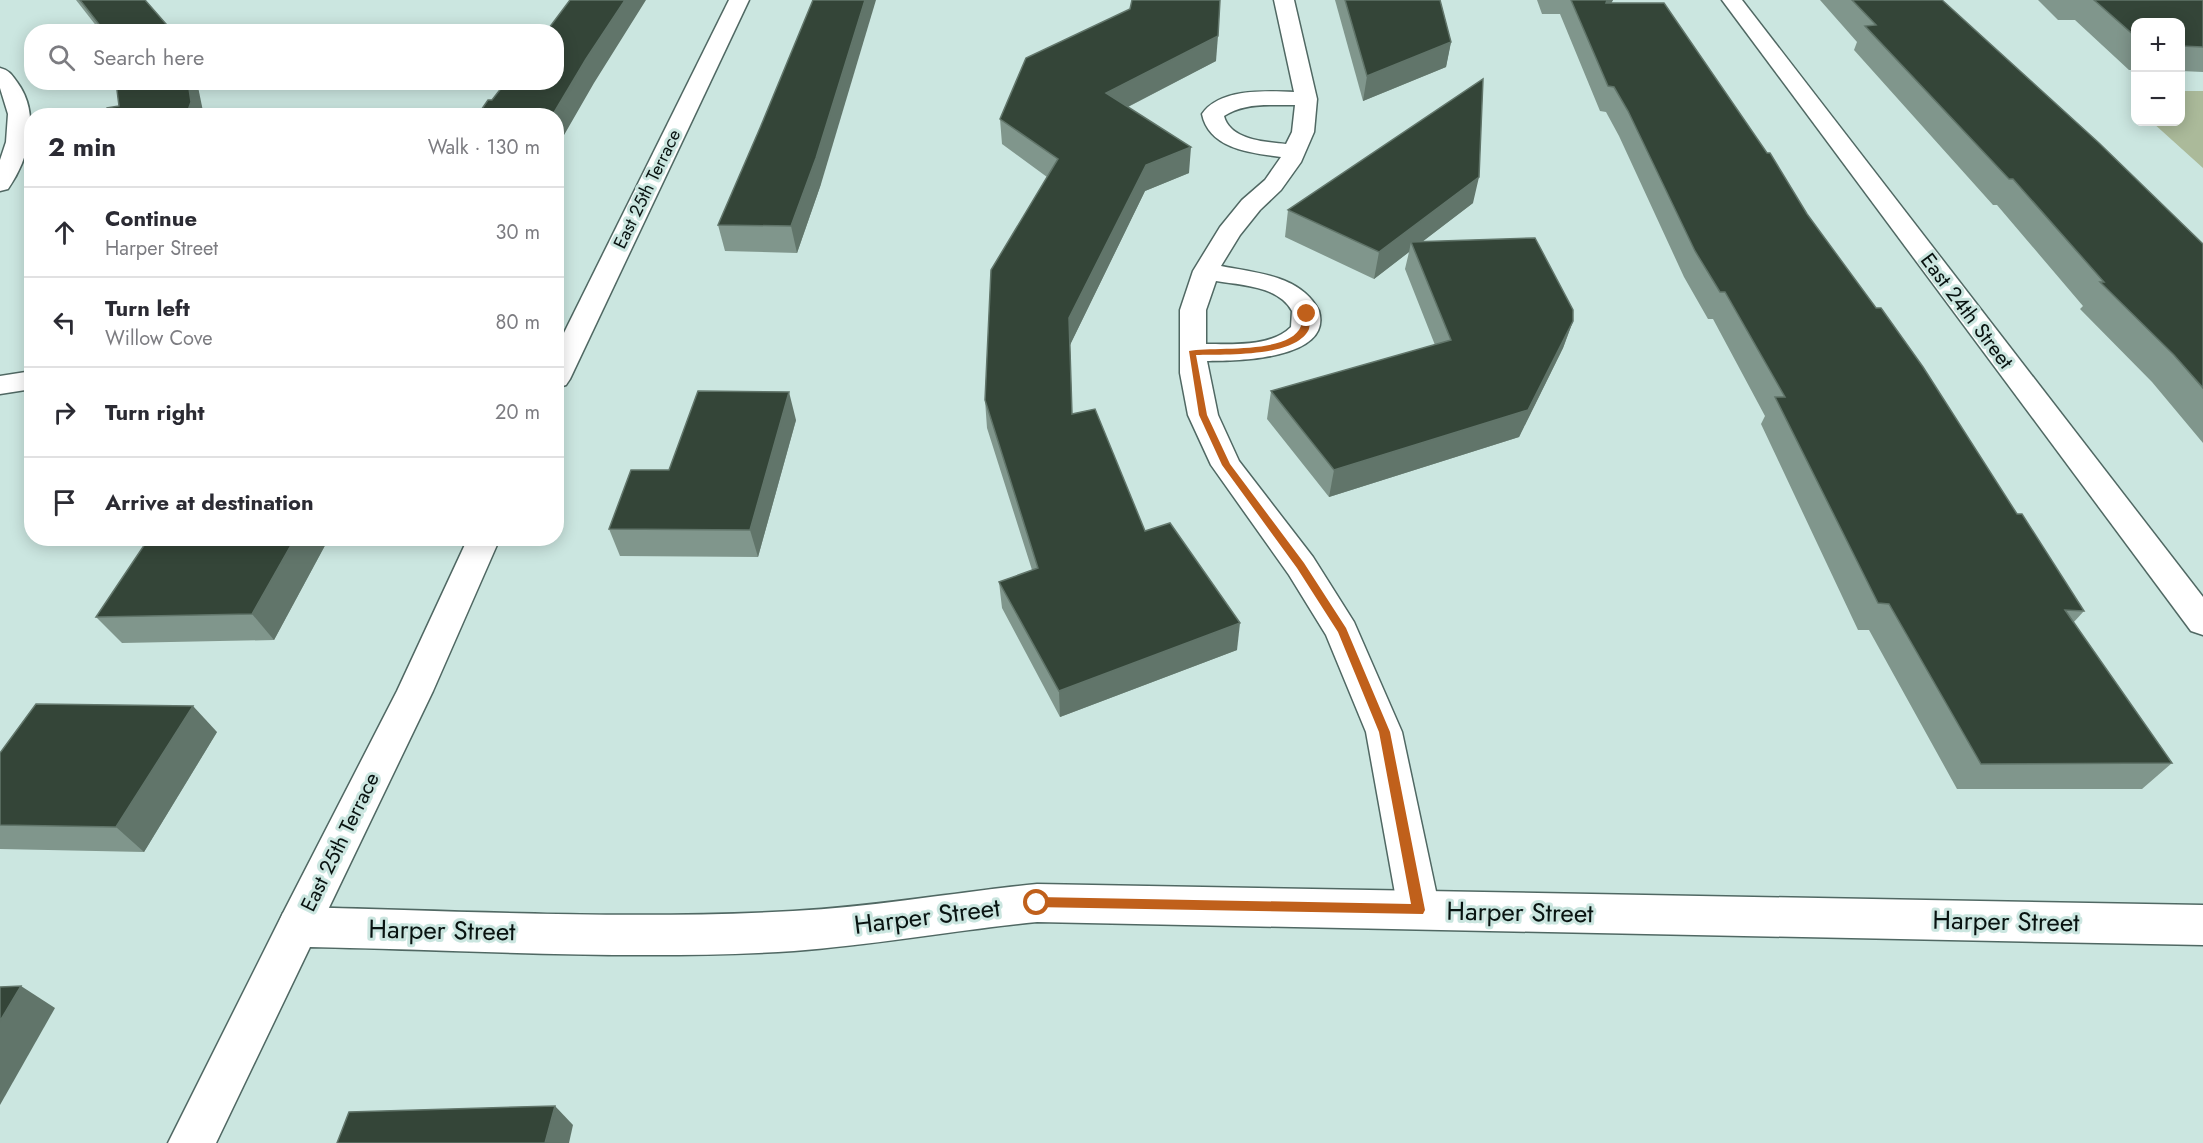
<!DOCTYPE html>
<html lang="en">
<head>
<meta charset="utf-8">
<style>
	:root { --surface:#fff; --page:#f2f2f3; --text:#2b2b33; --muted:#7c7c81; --line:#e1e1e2 }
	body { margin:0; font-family:Jost,sans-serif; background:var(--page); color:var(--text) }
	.controls { position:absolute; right:18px; top:18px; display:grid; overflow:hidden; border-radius:12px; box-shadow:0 3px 15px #0003 }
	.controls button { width:54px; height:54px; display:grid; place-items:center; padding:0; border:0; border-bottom:2px solid var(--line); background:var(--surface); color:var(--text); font:30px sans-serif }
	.stop { position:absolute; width:18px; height:18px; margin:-14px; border:4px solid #c0601b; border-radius:50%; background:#fff }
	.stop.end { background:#c0601b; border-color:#fff; box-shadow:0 2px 6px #0008 }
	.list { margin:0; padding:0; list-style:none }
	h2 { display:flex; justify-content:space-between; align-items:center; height:78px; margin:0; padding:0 24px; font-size:26px }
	h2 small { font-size:20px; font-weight:400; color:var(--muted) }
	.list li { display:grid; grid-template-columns:39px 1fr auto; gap:18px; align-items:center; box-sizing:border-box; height:90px; padding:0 24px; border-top:2px solid var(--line) }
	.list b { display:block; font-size:22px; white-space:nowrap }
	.list p { margin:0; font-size:20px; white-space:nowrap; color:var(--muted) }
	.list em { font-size:20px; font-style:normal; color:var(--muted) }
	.icon { flex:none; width:33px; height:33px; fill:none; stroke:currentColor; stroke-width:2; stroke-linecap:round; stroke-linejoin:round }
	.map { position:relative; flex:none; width:2203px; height:1143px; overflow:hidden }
	.search { position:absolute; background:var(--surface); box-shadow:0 3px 15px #0003; left:24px; top:24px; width:540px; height:66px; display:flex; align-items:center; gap:15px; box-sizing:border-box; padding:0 21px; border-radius:24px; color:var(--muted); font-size:22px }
	.panel { position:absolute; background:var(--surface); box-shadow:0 3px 15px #0003; left:24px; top:108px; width:540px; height:438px; border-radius:24px }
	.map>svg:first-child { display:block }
	.green { fill:#abba9a }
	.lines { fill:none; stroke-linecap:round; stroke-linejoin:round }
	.street-casing { stroke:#506863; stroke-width:3 }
	.secondary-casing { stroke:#506863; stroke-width:3 }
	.street { fill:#fff; fill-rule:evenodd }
	.secondary { fill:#fff; fill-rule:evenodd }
	.wall { fill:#80968c }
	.shaded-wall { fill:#61756a }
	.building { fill:#344538; stroke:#61756a; stroke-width:1.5 }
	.route { fill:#c0601b }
	.labels { text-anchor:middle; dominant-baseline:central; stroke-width:6; stroke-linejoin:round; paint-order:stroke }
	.far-street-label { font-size:18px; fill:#091311; stroke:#cbe6e0 }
	.street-label { font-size:21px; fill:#091311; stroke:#cbe6e0 }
	.near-street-label { font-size:26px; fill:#091311; stroke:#cbe6e0 }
</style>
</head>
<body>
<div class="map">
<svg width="2203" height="1143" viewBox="0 0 2203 1143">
	<rect width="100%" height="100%" fill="#cbe6e0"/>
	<path class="green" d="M2181,91H2203V168L2152,122H2180Z"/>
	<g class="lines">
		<g class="street-casing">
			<g id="street">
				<path d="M729,0H749L570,379L566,385L556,388V349Z"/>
				<path d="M1274,0H1294L1317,99L1314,132L1301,162L1281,190L1260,210L1240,235L1221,266C1256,273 1301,275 1319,311C1333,360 1235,361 1207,361L1218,415L1239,461L1313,557L1354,622L1402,732L1440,910L1434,924L1419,929L1404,924L1398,910L1366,732L1326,635L1289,575L1211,465L1188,415L1180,373V310L1193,271L1220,227L1242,200L1265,180L1281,157C1251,153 1209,149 1202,114C1220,88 1266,91 1294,92ZM1270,105H1295L1292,132L1286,144C1266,142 1230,140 1224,116C1238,107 1253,105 1270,105ZM1216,281C1240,285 1279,286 1292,311L1291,327C1271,347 1233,344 1206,344V310Z"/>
				<path d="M1722,0H1742L2203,597V635L2191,631Z"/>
				<path d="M0,68C9,70 12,75 17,82C41,114 29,159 8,189L0,191V160L6,142L8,114L0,88Z"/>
				<path d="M32,371V389L0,394V376Z"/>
				<path d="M468,538H500L433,691L313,941L298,947L283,941L277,927L283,913L397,691Z"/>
			</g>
		</g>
		<g class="secondary-casing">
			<path id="secondary" d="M1037,884L2203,905V945L1037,922C956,930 876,945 794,951C634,961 471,950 310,947L216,1143H168L283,913L298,907C463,911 629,920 793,911C875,907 956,892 1037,884Z"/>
		</g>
		<use href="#street" class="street"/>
		<use href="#secondary" class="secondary"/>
	</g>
	<g class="wall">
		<path d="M76,0H145L173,32H101Z"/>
		<path d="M1335,0H1440L1451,42L1446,67L1363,101Z"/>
		<path d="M1537,0H1613L1611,3L1807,214L2084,611L2073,623L2172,763L2142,789H1957L1869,630H1858L1761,424L1765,416L1713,319H1708L1684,277L1619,136L1606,112L1600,111L1560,14H1542Z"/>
		<path d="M1820,0H1942L2203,244V443L2152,382L2080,309L2083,306L1997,205H1993L1854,50L1857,42Z"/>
		<path d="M2038,0H2203V72L2181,71V22H2136V70H2129L2075,20H2058Z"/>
		<path d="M1130,9L1216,61L1128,107L1189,173L1145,191L1070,345L1072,414L1145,531L1237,650L1060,717L1002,608L999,582L1032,570L987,428L985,400L1047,177L1002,144L1000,119Z"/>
		<path d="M821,184L797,253L725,251L718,225Z"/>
		<path d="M1473,203L1422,242L1573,321L1563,348L1519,437L1329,497L1267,419L1271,391L1435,345L1405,269L1409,252L1374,279L1285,237L1288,210Z"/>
		<path d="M796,420L758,557L620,556L609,529L669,470Z"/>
		<path d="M329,538L274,640L122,643L96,617Z"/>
		<path d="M217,732L144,852L0,849V753Z"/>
	</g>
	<g class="shaded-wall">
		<path d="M625,0H646L594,83L556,149V116H552L586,59Z"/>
		<path d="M865,0H876L821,184L797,253L791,226Z"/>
		<path d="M1607,0H1613L1598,27Z"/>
		<path d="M1218,36L1216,61L1106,118V93Z"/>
		<path d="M1451,42L1446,67L1363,101L1367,76Z"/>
		<path d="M188,82H197L204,116H186Z"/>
		<path d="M1191,147L1189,173L1145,191L1070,345L1069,318L1146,165Z"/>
		<path d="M1479,177L1473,203L1414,248L1411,242L1409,252L1374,279L1379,252Z"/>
		<path d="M1573,321L1563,348L1519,437L1329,497L1334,470Z"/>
		<path d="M789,392L796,420L758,557L750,530Z"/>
		<path d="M295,538H329L274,640L252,614Z"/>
		<path d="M1240,623L1237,650L1060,717L1059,691Z"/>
		<path d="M193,706L217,732L144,852L116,827Z"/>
		<path d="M21,986L55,1008L0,1105V1021Z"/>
		<path d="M555,1106L573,1125L569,1143H545Z"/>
	</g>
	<g class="building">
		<path d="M80,0H145L173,32H105Z"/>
		<path d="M570,0H625L586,59L552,116H477L488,100H492L506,82H556V32H546Z"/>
		<path d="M813,0H865L816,158L791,226L718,225L760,128Z"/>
		<path d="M1132,0H1220L1218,36L1106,93L1191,147L1146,165L1069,318L1072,414L1095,409L1145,531L1170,523L1240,623L1059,691L999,582L1038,568L985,400L991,270L1058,159L1000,119L1026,58L1130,9Z"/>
		<path d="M1345,0H1440L1451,42L1367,76Z"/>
		<path d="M1571,0H1607L1606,3H1664L1767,153H1770L1807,214L1876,308H1881L1923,367L2017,514H2022L2084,611L2065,610L2172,763L1981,764L1889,604L1878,603L1775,397H1785L1725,292H1720L1695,251L1628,111L1614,87L1608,86Z"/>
		<path d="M1852,0H1942L2099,143L2203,244V388L2174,355L2100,282H2104L2013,179H2009L1865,26L1876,25Z"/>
		<path d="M2094,0H2203V47L2181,46V22H2136V37Z"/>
		<path d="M1483,79L1479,177L1379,252L1288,210Z"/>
		<path d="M116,82H188L191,102L186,116H106L107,108L119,106Z"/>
		<path d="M1535,238L1573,310V321L1528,410L1334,470L1271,391L1451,340L1411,242Z"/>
		<path d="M698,391L789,392L750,530L609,529L631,470H669Z"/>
		<path d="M149,538H295L252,614L96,617Z"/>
		<path d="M36,704L193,706L116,827L0,825V753Z"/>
		<path d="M21,986L0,1021V987Z"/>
		<path d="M555,1106L545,1143H337L349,1112Z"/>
	</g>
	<path class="route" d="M1304,313L1311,314C1310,318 1310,325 1309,329C1296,358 1223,354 1196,355L1207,415L1230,464L1304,563L1346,628L1390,732L1425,910L1423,914L1033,907V899L1037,897L1411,904L1379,732L1338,632L1297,568L1222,465L1199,415L1189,351C1214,346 1290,355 1301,326C1303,322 1302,317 1304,313Z"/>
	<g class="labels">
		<g class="far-street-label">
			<text transform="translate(647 189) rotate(-64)">East 25th Terrace</text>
		</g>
		<g class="street-label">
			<text transform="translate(1967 311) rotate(53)">East 24th Street</text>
			<text transform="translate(340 842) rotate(-64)">East 25th Terrace</text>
		</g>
		<g class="near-street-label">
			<text transform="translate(1520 912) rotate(1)">Harper Street</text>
			<text transform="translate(927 916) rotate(-7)">Harper Street</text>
			<text transform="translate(2006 921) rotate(1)">Harper Street</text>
			<text transform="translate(442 930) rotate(1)">Harper Street</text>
		</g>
	</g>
</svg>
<div class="controls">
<button>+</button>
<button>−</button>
</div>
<div class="stop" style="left:1037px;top:903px"></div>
<div class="stop end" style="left:1307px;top:314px"></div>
<div class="search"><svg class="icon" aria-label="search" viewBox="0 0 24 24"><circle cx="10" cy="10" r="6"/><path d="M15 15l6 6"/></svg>Search here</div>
<section class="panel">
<h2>2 min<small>Walk · 130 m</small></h2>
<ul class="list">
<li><svg class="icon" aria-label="ahead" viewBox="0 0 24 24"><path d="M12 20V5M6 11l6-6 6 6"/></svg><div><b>Continue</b><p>Harper Street</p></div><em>30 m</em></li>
<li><svg class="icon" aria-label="left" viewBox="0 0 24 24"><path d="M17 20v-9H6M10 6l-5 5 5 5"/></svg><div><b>Turn left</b><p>Willow Cove</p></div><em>80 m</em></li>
<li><svg class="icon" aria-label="right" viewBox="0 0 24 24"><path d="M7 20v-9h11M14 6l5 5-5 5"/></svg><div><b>Turn right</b></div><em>20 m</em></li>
<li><svg class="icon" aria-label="arrive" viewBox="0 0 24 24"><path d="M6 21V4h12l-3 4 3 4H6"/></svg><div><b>Arrive at destination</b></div></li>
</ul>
</section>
</div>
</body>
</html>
